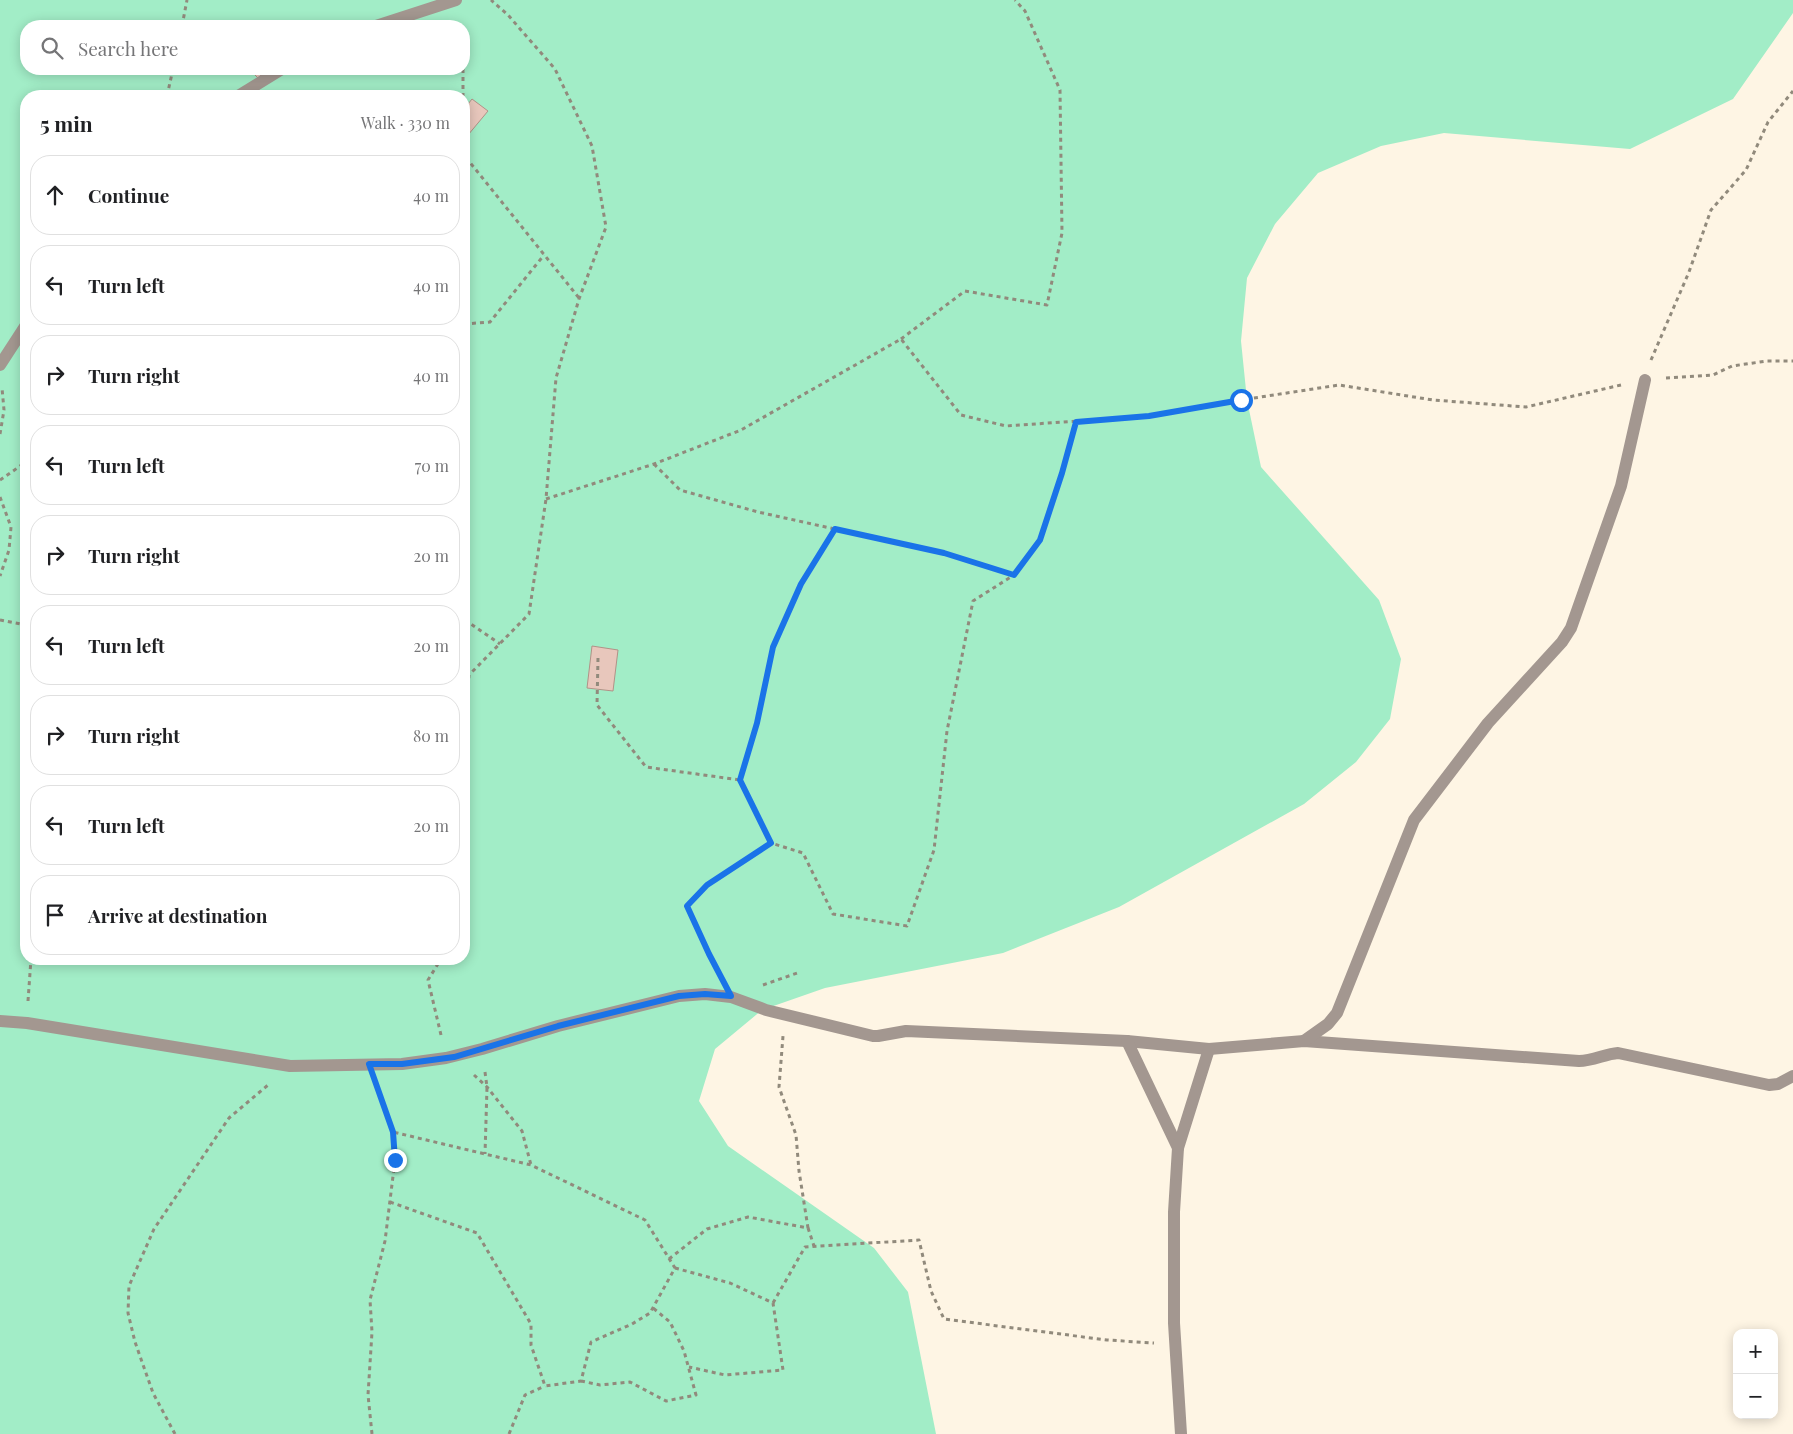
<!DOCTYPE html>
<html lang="en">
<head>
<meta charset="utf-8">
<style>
	:root { --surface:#fff; --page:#f2f2f2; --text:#202124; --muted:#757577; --line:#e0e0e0 }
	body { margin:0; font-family:"Playfair Display",serif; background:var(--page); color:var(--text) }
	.controls { position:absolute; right:15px; bottom:15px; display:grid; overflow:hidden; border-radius:10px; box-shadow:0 2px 12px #0003 }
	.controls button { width:45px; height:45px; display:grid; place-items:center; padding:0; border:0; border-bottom:1px solid var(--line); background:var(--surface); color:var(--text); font:25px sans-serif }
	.stop { position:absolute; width:15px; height:15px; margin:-11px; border:4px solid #1a73e8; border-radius:50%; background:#fff }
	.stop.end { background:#1a73e8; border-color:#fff; box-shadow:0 1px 5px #0008 }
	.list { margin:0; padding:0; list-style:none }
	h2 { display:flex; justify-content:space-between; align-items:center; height:65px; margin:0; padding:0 20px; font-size:21px }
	h2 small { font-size:16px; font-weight:400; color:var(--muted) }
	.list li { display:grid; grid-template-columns:32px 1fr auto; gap:15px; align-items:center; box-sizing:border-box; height:80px; margin:0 10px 10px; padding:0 10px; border:1px solid var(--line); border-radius:20px }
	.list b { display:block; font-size:19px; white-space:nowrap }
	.list em { font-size:16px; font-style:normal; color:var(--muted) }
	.icon { flex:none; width:28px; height:28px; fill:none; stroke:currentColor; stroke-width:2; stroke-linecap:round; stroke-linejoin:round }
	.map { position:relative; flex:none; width:1793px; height:1434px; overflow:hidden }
	.search { position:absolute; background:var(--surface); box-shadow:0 2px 12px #0003; left:20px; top:20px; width:450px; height:55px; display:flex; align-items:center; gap:12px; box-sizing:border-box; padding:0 18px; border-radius:20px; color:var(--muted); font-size:19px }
	.panel { position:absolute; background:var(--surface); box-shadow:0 2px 12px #0003; left:20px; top:90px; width:450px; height:875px; border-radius:20px }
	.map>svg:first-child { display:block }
	.green { fill:#a2edc7; fill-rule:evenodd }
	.building { fill:#e8c7bc; stroke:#b19287 }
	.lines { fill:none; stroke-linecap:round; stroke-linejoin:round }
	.path { stroke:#918a7c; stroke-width:3; stroke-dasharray:4 4; stroke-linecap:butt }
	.minor { stroke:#a39790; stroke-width:12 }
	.route { stroke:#1a73e8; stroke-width:6 }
</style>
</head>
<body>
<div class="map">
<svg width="1793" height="1434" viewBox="0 0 1793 1434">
	<rect width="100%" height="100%" fill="#fef5e4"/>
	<path class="green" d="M0,0H1793V13L1733,99L1630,149L1444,133L1381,146L1318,173L1275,224L1247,278L1241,341L1247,400L1261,467L1379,600L1401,659L1390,719L1356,762L1304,804L1119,907L1003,953L825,988L762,1010L715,1049L699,1101L728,1146L874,1248L908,1292L936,1434H0ZM26,26H464V69H26ZM26,96H464V959H26Z"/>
	<g class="building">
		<path d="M249,69H267L258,78Z"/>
		<path d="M472,99L488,111L468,135L464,132V109Z"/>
		<path d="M592,646L618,650L613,691L587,688Z"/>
	</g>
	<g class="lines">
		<g class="path">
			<path d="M182,26L187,0"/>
			<path d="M463,69V96"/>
			<path d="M167,96L173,69"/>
			<path d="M464,126V155L579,298"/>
			<path d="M464,324L490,322L544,255"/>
			<path d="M901,339L965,291L1047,305L1062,233L1060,90L1025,11L1015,0"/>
			<path d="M1651,360L1689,272L1711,210L1746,170L1768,122L1793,91"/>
			<path d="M1666,378L1713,375L1732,366L1767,361H1793"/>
			<path d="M0,434L4,410L2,388"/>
			<path d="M654,464L680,490L758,512L943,553L1013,575"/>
			<path d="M0,480L26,462"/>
			<path d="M0,497L11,527L9,550L0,576"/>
			<path d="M546,499L654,464L741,430L901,339L961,415L1006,426L1149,416L1241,400L1339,385L1433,400L1526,407L1621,385"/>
			<path d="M0,620L26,625"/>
			<path d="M464,622L471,624L500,644"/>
			<path d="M598,658L597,705L646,767L740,780L757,723L773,647L801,585L835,529"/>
			<path d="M464,758L469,675L529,614L546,499L556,378L579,299L606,227L592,146L555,69L508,15L491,0"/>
			<path d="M740,780L771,843"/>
			<path d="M718,973L687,906L707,885L771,843L803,853L833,914L907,926L934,850L947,731L973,601L1014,575L1040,540L1062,473L1075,422"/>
			<path d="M763,985L800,972"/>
			<path d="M28,1001L31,959"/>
			<path d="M441,1035L428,980L441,959"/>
			<path d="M485,1072L487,1087L485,1154"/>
			<path d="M474,1075L487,1087L522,1131L531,1165"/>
			<path d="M390,1202L477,1233L531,1324V1345L545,1386L581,1381L591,1342L632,1324L650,1313L675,1268L645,1220L531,1165L393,1132"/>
			<path d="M808,1228L814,1246"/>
			<path d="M669,1259L707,1229L748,1217L808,1228L799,1171L796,1135L779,1087L783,1036"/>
			<path d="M675,1268L730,1283L773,1303L783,1370L725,1375L689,1367"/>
			<path d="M773,1303L805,1247L919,1240L931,1291L944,1319L1107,1340L1154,1343"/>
			<path d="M581,1381L600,1385L630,1382L666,1401L696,1395L684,1351L670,1322L653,1308"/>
			<path d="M175,1434L153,1393L135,1342L128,1313L129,1286L154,1229L229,1118L268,1085"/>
			<path d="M372,1434L368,1395L372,1332L370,1300L385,1241L395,1160L393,1132L377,1088"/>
			<path d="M509,1434L525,1395L545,1386"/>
		</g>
		<g class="minor">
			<path d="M376,26L456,0"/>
			<path d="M238,96L282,69"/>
			<path d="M0,365L26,325"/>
			<path d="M0,1021L27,1023L290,1066L402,1064L446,1058L482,1049L558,1026L679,996L705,994L731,997L766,1010L873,1036H878L906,1031L1127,1041L1209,1049L1304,1041L1579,1061C1593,1061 1605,1054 1618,1053L1769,1085L1778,1084L1793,1076"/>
			<path d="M1127,1041L1178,1148"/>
			<path d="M1304,1041L1328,1024L1337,1013L1414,820L1488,723L1562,642L1571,628L1621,486L1645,380"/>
			<path d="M1181,1434L1174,1323V1212L1178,1148L1209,1049"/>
		</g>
	</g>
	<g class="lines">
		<path class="route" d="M395,1160L393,1132L369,1064H402L454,1057L558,1026L679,996L705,994L731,996L709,954L687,906L707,885L771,843L740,780L757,723L773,647L801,584L835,529L944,553L1014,575L1040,540L1062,473L1076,422L1149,416L1241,400"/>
	</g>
</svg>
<div class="controls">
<button>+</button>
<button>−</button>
</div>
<div class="stop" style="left:1241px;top:400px"></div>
<div class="stop end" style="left:395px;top:1160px"></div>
<div class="search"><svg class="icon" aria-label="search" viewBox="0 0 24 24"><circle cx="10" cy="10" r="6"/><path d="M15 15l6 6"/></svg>Search here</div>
<section class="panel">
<h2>5 min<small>Walk · 330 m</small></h2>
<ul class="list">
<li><svg class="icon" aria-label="ahead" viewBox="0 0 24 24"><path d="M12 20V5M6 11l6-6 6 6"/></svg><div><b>Continue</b></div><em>40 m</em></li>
<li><svg class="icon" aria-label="left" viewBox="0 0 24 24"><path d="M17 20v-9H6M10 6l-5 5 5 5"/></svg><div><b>Turn left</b></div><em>40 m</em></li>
<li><svg class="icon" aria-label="right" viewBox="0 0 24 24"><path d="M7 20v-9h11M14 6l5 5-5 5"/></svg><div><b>Turn right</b></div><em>40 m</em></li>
<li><svg class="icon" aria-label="left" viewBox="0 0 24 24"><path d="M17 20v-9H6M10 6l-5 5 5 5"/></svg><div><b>Turn left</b></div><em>70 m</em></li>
<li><svg class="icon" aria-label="right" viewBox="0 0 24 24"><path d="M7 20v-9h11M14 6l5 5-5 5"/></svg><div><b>Turn right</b></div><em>20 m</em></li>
<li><svg class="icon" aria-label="left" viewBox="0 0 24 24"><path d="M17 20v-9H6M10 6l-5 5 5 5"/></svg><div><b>Turn left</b></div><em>20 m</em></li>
<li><svg class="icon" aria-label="right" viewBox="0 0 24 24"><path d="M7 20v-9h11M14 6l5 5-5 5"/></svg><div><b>Turn right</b></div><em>80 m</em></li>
<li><svg class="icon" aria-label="left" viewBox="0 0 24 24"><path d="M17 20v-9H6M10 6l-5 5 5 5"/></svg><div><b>Turn left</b></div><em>20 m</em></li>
<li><svg class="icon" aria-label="arrive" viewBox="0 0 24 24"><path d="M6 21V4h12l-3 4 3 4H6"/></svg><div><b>Arrive at destination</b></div></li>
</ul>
</section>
</div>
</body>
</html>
